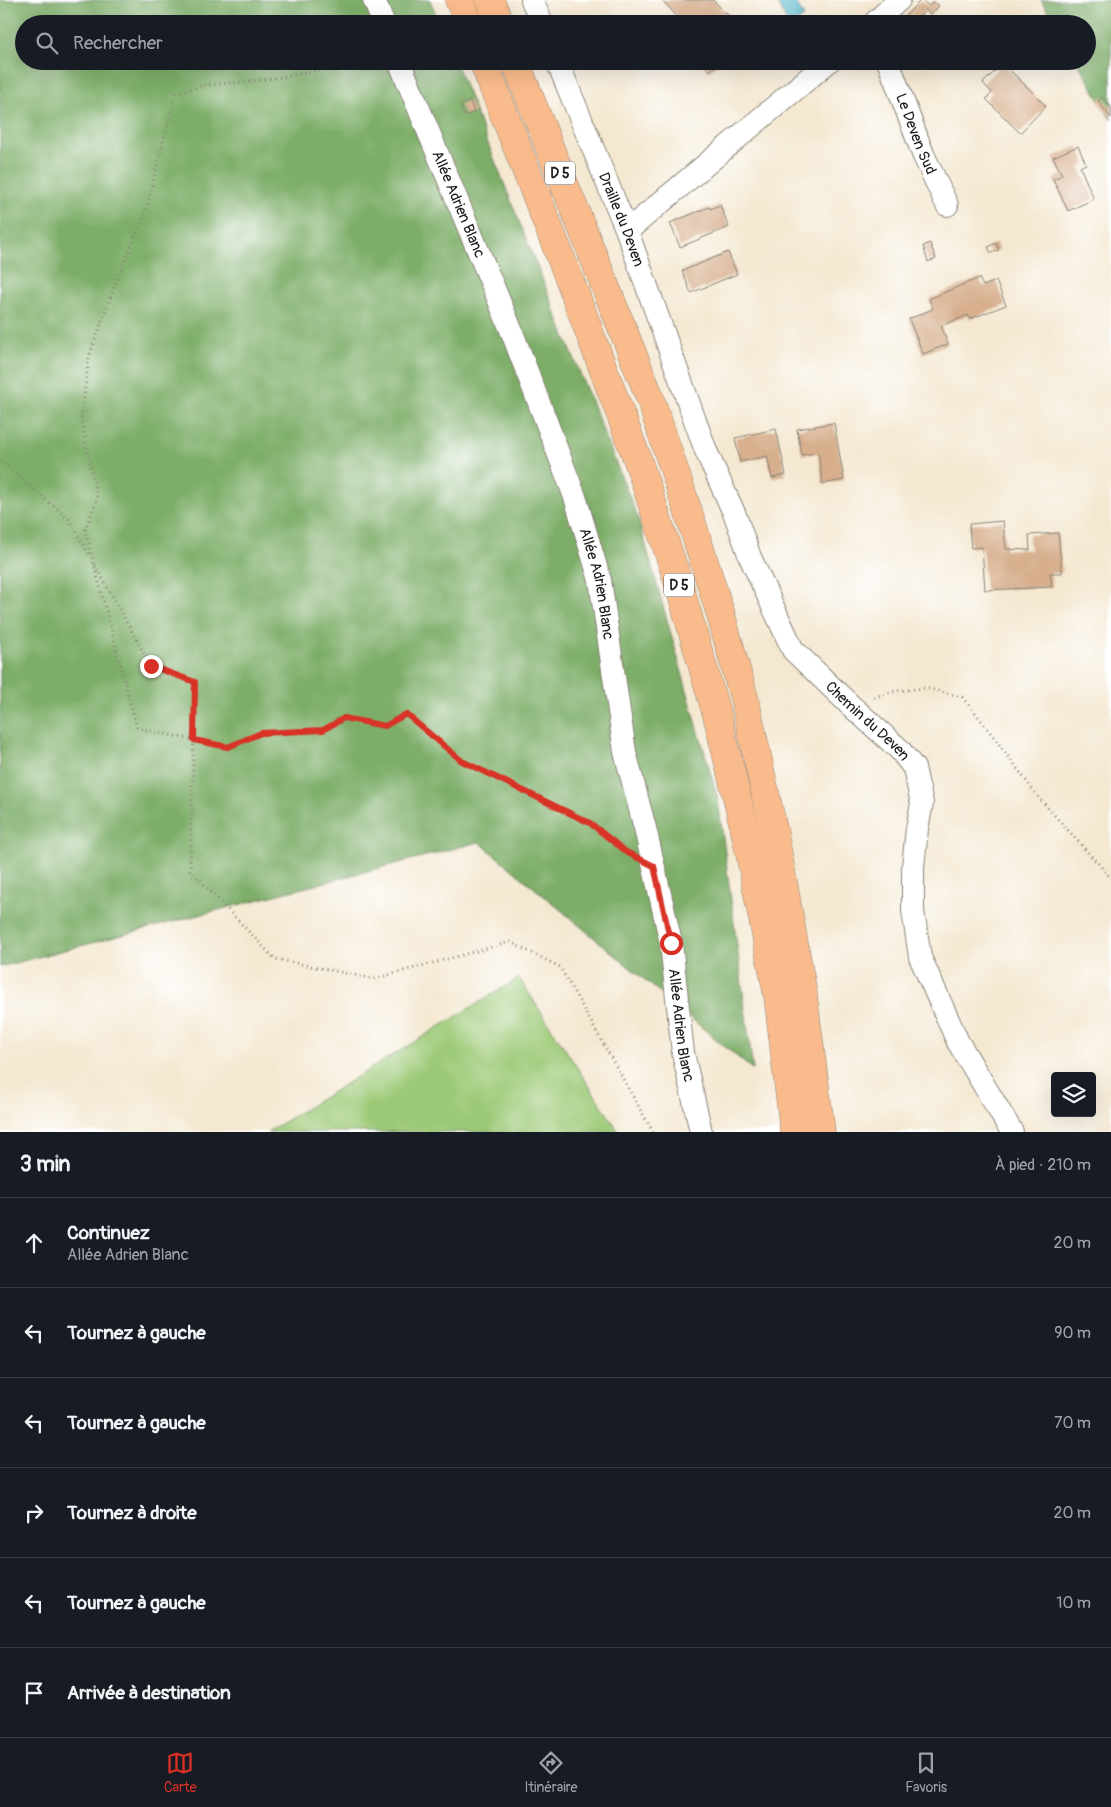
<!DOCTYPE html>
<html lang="fr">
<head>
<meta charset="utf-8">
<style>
	:root { --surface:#171b24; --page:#20242c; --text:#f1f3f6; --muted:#9ea1a6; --line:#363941; --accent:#d93025 }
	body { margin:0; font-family:Pangolin,sans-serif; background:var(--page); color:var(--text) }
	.controls { position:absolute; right:15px; bottom:15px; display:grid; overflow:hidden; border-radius:5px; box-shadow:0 5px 20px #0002 }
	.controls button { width:45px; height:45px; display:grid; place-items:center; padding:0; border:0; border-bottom:1px solid var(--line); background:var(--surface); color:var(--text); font:25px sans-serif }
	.stop { position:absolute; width:15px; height:15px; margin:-11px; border:4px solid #d93025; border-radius:50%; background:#fff }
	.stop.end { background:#d93025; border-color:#fff; box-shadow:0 1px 5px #0008 }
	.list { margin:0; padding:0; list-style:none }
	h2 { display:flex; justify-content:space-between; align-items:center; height:65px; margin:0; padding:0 20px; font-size:21px }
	h2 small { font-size:16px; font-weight:400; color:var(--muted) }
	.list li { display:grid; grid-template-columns:32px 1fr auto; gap:15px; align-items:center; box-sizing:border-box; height:90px; padding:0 20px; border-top:1px solid var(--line) }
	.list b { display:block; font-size:19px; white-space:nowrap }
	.list p { margin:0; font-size:16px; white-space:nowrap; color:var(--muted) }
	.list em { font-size:16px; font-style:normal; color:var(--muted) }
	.icon { flex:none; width:28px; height:28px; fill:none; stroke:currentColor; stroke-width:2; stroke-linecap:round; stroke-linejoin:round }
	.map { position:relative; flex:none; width:1111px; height:1132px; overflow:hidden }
	.search { position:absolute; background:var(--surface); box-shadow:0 5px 20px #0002; left:15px; right:15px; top:15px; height:55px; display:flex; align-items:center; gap:12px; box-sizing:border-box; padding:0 18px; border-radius:28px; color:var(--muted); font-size:19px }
	.sheet { height:605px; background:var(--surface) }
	nav { display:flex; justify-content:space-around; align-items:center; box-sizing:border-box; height:70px; border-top:1px solid var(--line); background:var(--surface); font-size:14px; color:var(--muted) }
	nav a { display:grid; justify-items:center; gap:2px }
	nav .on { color:var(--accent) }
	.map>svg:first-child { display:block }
	.green { fill:#9cc976; stroke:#5c7249 }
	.forest { fill:#7dad67; stroke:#4c6442 }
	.water { fill:#48b3c6; stroke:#326871 }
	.building { fill:#d7af8d }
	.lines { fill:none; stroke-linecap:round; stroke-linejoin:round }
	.street-casing { stroke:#888276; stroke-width:24 }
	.primary-casing { stroke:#888276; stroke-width:29 }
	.path { stroke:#888276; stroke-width:3; stroke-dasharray:1 4; stroke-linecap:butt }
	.street { stroke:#fff; stroke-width:22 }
	.primary { stroke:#fabb8c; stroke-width:28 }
	.route { stroke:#d93025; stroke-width:6 }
	.labels { text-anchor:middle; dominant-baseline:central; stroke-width:5; stroke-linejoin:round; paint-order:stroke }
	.shield { fill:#fff; stroke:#606060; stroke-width:1 }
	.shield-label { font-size:14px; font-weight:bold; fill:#1c1c1c }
	.street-label { font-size:15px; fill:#1c1c1c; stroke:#fff }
</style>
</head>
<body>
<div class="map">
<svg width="1111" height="1132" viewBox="0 0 1111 1132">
	<rect width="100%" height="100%" fill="#fff"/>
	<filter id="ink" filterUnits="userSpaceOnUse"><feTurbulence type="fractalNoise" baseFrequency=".02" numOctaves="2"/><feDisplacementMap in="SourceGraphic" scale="10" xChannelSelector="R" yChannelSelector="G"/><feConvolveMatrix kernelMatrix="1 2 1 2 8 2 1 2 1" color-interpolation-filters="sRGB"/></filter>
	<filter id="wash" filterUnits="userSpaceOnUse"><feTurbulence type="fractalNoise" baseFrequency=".0096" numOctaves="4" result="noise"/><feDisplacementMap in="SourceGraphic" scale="20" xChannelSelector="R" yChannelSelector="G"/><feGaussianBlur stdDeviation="1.12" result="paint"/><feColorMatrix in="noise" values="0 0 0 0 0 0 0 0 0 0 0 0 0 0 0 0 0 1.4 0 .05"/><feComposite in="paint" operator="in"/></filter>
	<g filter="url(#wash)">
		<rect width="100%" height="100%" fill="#f4e8d1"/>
		<path class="green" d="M519,978L619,1132H267Z"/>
		<g class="forest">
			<path d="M0,0H430L440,24H24V61H455L638,518L718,799L753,1070L479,842L0,967Z"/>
			<path d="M1041,0H1111V120L1077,61H1087V24H1055Z"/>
		</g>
		<path class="water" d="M776,0H795L804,17L792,24H788Z"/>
		<g id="blocks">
			<g class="building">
				<path d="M662,0H713L732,19L726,24H697L689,16L682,22Z"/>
				<path d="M921,0L929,6L934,1L939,6L930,15L926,10L912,24H907L902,19Z"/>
				<path d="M701,61H720L710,71Z"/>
				<path d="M1003,63L1046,106L1020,133L986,99L992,93L983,83Z"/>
				<path d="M1102,97L1111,107V118L1098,101Z"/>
				<path d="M470,101L474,112L465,116L460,105Z"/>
				<path d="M1078,146L1086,164L1080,167L1094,199L1068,211L1053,179L1062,175L1053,157Z"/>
				<path d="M720,205L729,227L680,247L670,223L709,207L710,209Z"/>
				<path d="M930,243L936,259L928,262L923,246Z"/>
				<path d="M996,243L999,250L991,253L988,247Z"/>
				<path d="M728,252L737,274L691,293L682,271Z"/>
				<path d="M979,278L983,286L996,281L1006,305L970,319L968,315L941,326L948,344L923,354L909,319L933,309L929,299Z"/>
				<path d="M834,423L844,480L823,484L818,453L802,455L797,429Z"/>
				<path d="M776,429L786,475L772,478L767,456L740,462L735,438Z"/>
				<path d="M1003,521L1006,549L1030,550L1029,535L1058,533L1062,573H1050L1052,587L985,590L982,547L971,548L969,524Z"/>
			</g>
		</g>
	</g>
	<g filter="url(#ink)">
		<use href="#blocks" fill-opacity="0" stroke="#888276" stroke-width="1"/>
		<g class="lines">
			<g class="street-casing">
				<g id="street">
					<path d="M374,0L384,24"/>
					<path d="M532,0L542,24"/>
					<path d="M873,24L899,0"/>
					<path id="s1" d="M399,61L510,327L575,497L600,580L625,752L645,828L671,943L683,1053L701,1132"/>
					<path id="s2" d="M557,61L627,231L706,451L735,515L750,557L793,650L849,704L899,749L914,768L922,803L917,829L913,867V911L920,957L958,1042L1012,1132"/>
					<path id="s3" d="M888,61L923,154L947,205"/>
					<path d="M627,231L829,61"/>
				</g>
			</g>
			<g class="primary-casing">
				<g id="primary">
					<path d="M459,0L469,24"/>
					<path d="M490,0L500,24"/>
					<path d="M483,61L570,281L637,458L677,578L718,719L747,839L778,996L794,1132"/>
					<path d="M515,61L649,395L688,511L721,615L746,705L775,838L802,988L821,1132"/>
				</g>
			</g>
			<g class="path">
				<path d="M337,61L321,70L263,80L205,85L176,93L145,213L114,287L89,357L81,419L97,499L85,530L137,728L228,747L261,733L323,730L344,718L385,726L406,714L462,761L590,823L629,854"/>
				<path d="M0,460L69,519L90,556"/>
				<path d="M95,565L151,666L195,682L190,870L275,959L374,979L510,942L560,967L653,1132"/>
				<path d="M874,697L896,691L926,688L962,697L978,716L1039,798L1111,878"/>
			</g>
			<use href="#street" class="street"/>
			<use href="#primary" class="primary"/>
		</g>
	</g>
	<g class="lines" filter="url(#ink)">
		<path class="route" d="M151,666L195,682L194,740L228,747L261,733L323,730L344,718L385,726L406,714L462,761L590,823L626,852L654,866L671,943"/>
	</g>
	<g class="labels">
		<g class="shield">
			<rect x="545" y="161.5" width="30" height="23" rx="4"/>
			<rect x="664" y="573.5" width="30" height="23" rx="4"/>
		</g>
		<g class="shield-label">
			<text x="560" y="173">D 5</text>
			<text x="679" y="585">D 5</text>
		</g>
		<g class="street-label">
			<text stroke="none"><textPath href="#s3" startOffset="78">Le Deven Sud</textPath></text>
			<text stroke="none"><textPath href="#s1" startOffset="155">Allée Adrien Blanc</textPath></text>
			<text stroke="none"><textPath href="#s2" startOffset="171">Draille du Deven</textPath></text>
			<text stroke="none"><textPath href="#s1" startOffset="560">Allée Adrien Blanc</textPath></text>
			<text stroke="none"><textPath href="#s2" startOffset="738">Chemin du Deven</textPath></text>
			<text stroke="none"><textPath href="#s1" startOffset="1010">Allée Adrien Blanc</textPath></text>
		</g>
	</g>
</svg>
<div class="controls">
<button><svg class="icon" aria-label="layers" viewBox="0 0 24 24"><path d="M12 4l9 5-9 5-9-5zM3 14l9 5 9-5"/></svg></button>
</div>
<div class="stop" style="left:671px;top:943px"></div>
<div class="stop end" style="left:151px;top:666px"></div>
<div class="search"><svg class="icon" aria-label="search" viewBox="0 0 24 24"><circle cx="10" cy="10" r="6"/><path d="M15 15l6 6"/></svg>Rechercher</div>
</div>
<section class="sheet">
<h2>3 min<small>À pied · 210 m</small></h2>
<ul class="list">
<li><svg class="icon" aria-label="ahead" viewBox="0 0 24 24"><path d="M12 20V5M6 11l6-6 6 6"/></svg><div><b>Continuez</b><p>Allée Adrien Blanc</p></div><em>20 m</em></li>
<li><svg class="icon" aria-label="left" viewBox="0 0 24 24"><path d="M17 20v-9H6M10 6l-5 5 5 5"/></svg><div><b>Tournez à gauche</b></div><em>90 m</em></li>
<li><svg class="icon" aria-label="left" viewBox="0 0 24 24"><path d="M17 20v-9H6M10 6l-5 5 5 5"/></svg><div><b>Tournez à gauche</b></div><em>70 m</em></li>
<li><svg class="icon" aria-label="right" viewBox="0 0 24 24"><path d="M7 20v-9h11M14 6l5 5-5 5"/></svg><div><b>Tournez à droite</b></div><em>20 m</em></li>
<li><svg class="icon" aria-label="left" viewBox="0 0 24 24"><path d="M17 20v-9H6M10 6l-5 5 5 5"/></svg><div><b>Tournez à gauche</b></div><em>10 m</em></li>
<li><svg class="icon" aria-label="arrive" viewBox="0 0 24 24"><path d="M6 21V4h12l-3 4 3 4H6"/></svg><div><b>Arrivée à destination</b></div></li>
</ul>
</section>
<nav>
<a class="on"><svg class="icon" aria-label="map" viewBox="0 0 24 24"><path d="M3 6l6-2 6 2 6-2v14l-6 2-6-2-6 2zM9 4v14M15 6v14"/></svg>Carte</a>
<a><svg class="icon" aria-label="directions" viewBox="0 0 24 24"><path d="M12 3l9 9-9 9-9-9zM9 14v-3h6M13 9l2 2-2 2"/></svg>Itinéraire</a>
<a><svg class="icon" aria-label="saved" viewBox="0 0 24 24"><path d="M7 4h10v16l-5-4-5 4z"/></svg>Favoris</a>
</nav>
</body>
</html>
